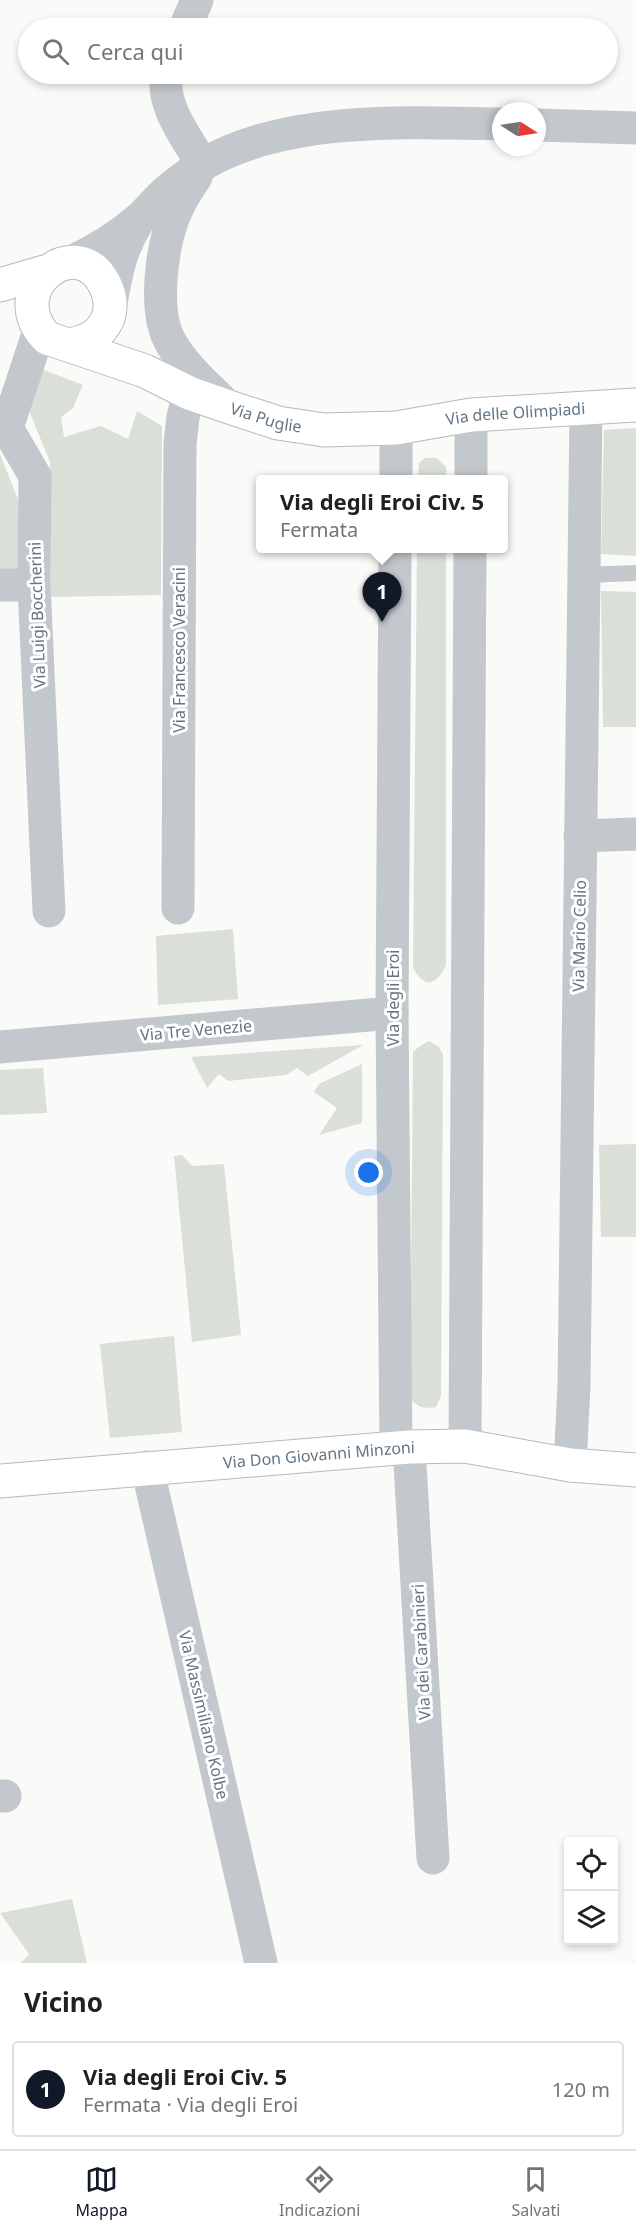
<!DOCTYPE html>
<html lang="it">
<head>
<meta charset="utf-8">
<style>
	:root { --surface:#fff; --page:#f2f2f2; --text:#202124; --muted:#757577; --line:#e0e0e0; --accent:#111827 }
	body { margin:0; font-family:"Noto Sans",sans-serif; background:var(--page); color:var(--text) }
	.controls { position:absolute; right:18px; bottom:18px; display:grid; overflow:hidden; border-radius:6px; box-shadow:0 3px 9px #0003 }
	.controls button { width:54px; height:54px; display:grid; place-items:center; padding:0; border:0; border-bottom:2px solid var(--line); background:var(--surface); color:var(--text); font:30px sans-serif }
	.compass { position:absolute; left:492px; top:102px; width:54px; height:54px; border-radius:50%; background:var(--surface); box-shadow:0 3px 9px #0003; rotate:102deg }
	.you { position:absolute; left:369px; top:1173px; width:21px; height:21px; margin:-15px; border:4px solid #fff; border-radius:50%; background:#1a73e8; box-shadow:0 0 0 9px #1a73e833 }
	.badge { display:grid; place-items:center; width:39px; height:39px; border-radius:50%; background:var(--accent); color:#fff; font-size:20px; font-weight:700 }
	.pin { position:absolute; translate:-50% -50px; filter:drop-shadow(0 2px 3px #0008) }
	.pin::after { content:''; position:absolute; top:32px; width:21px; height:18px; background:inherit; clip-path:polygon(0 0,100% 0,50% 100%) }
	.popup { position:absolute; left:256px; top:475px; width:252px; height:78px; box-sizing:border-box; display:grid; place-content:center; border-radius:6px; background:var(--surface); filter:drop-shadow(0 2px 4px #0005); font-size:20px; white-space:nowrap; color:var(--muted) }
	.popup b { font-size:22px; color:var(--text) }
	.popup::after { content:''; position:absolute; left:50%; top:100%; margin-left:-12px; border:12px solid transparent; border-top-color:var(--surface) }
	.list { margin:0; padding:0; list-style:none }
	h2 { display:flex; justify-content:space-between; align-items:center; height:78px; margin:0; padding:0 24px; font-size:26px }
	h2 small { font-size:20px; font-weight:400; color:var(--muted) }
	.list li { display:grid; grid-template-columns:39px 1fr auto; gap:18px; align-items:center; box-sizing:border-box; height:96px; margin:0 12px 12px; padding:0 12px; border:2px solid var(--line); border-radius:6px }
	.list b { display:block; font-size:22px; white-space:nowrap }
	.list p { margin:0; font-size:20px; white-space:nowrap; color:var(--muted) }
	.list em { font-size:20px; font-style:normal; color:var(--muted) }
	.icon { flex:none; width:33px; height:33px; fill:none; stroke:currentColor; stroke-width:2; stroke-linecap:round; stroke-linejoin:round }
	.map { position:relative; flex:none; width:636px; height:1963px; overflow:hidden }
	.search { position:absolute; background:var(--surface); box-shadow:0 3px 9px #0003; left:18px; right:18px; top:18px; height:66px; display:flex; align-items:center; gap:15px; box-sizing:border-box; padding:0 21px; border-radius:33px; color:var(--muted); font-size:22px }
	.sheet { height:186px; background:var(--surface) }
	nav { display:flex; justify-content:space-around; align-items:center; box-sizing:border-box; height:84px; border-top:2px solid var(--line); background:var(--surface); font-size:16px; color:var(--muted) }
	nav a { display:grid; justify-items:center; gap:3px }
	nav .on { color:var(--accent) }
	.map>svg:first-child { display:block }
	.green { fill:#dadfd7 }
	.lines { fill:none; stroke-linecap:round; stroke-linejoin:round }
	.secondary-casing { stroke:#b3babf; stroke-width:35 }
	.lane { stroke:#c3c8cc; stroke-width:16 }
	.street { stroke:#c3c8cc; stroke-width:33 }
	.secondary { stroke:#fff; stroke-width:33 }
	.labels { text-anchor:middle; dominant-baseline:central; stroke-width:6; stroke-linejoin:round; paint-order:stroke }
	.street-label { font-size:16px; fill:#657683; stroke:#fff }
</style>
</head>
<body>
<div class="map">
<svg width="636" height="1963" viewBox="0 0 636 1963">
	<rect width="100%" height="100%" fill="#fafaf8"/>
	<g class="green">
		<path d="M36,367L83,385L73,408L61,417L64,437L101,426L128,439L137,411L162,426L161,595L51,597L50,462L30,413Z"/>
		<path d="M636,428V556L601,554L604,430Z"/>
		<path d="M0,454L19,502L23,574H0Z"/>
		<path d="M425,458H437L446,467V479H418L419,463Z"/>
		<path d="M417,549H446V965C437,986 423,989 413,967Z"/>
		<path d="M601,591L636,592V727H603Z"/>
		<path d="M233,929L238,999L158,1005L156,936Z"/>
		<path d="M429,1041L438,1046L443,1054L441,1396L436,1407C424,1409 418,1408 410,1398L413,1052L420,1046Z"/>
		<path d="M363,1045L308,1076L297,1068L286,1075L228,1081L219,1074L207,1088L191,1057Z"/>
		<path d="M362,1064V1123L319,1135L337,1108L314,1092L319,1084Z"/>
		<path d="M43,1068L47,1113L0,1115V1070Z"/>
		<path d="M636,1144V1237H601L599,1145Z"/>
		<path d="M182,1155L192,1166L224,1164L241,1335L192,1342L174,1156Z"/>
		<path d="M174,1336L182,1432L110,1438L100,1344Z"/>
		<path d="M72,1899L87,1963H21L29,1954L0,1913Z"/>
	</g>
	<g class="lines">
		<g class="secondary-casing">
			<g id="secondary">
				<path d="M0,285L44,272"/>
				<path id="s1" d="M68,345C87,342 100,336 108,318C112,306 110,294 104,283C76,230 0,290 47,338L145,371L189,393L226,406L278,423L324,430L396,428L471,415L636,405"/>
				<path id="s2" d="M0,1481L409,1447L465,1446L570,1465L636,1470"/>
			</g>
		</g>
		<path class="lane" d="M584,575L636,573"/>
		<g class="street">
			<path d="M185,28L197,0"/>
			<path d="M168,74C158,101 189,142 203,165"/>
			<path d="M537,125L636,128"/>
			<path d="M196,177C189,187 182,198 177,209C162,242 152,311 171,343C184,366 205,384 223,402"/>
			<path d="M71,262C95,251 119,236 140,218C150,209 158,198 169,189C179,181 191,172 202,165C284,116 408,122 501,124"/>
			<path d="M111,303C116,274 121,248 137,223"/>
			<path d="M39,331L7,428L35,476L34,585L49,911"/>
			<path d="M396,480V428"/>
			<path d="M471,480V415"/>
			<path d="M395,548L392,1013L396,1448"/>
			<path d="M0,585H34"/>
			<path d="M580,836L636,834"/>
			<path d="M178,908L180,444L183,417L189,393"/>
			<path d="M0,1047L392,1013"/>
			<path d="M465,1446L470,548"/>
			<path d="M409,1447L433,1858"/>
			<path d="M570,1465L574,1386L586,408"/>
			<path d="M147,1467L261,1963"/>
			<path d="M0,1796H5"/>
		</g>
		<use href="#secondary" class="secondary"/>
	</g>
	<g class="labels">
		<g class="street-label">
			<text stroke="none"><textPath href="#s1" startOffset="714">Via delle Olimpiadi</textPath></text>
			<text stroke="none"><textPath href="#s1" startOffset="462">Via Puglie</textPath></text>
			<text transform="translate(37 615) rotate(-92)">Via Luigi Boccherini</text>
			<text transform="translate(179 650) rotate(-90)">Via Francesco Veracini</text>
			<text transform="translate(579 936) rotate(-89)">Via Mario Celio</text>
			<text transform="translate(393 998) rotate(-90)">Via degli Eroi</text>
			<text transform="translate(196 1030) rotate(-5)">Via Tre Venezie</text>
			<text stroke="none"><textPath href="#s2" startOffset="320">Via Don Giovanni Minzoni</textPath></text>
			<text transform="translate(421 1652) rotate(-93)">Via dei Carabinieri</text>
			<text transform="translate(204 1715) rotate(77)">Via Massimiliano Kolbe</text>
		</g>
	</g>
</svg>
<div class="controls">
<button><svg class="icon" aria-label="locate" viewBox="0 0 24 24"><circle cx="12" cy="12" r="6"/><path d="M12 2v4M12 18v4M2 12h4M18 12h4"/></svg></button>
<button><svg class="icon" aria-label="layers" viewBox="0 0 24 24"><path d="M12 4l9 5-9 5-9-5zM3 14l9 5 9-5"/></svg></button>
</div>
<svg class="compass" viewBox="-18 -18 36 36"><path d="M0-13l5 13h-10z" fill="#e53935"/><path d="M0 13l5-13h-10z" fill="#757577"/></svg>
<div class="you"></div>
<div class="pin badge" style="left:382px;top:622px">1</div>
<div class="popup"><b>Via degli Eroi Civ. 5</b>Fermata</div>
<div class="search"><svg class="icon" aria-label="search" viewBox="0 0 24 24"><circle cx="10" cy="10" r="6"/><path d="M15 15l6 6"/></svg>Cerca qui</div>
</div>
<section class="sheet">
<h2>Vicino<small></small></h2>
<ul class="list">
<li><span class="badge">1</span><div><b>Via degli Eroi Civ. 5</b><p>Fermata · Via degli Eroi</p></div><em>120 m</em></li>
</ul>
</section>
<nav>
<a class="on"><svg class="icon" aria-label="map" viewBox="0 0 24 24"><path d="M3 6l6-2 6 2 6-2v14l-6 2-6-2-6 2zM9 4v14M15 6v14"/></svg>Mappa</a>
<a><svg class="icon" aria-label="directions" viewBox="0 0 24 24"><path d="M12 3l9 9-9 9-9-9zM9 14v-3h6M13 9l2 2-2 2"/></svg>Indicazioni</a>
<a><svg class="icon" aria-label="saved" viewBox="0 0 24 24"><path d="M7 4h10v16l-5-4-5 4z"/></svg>Salvati</a>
</nav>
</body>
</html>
